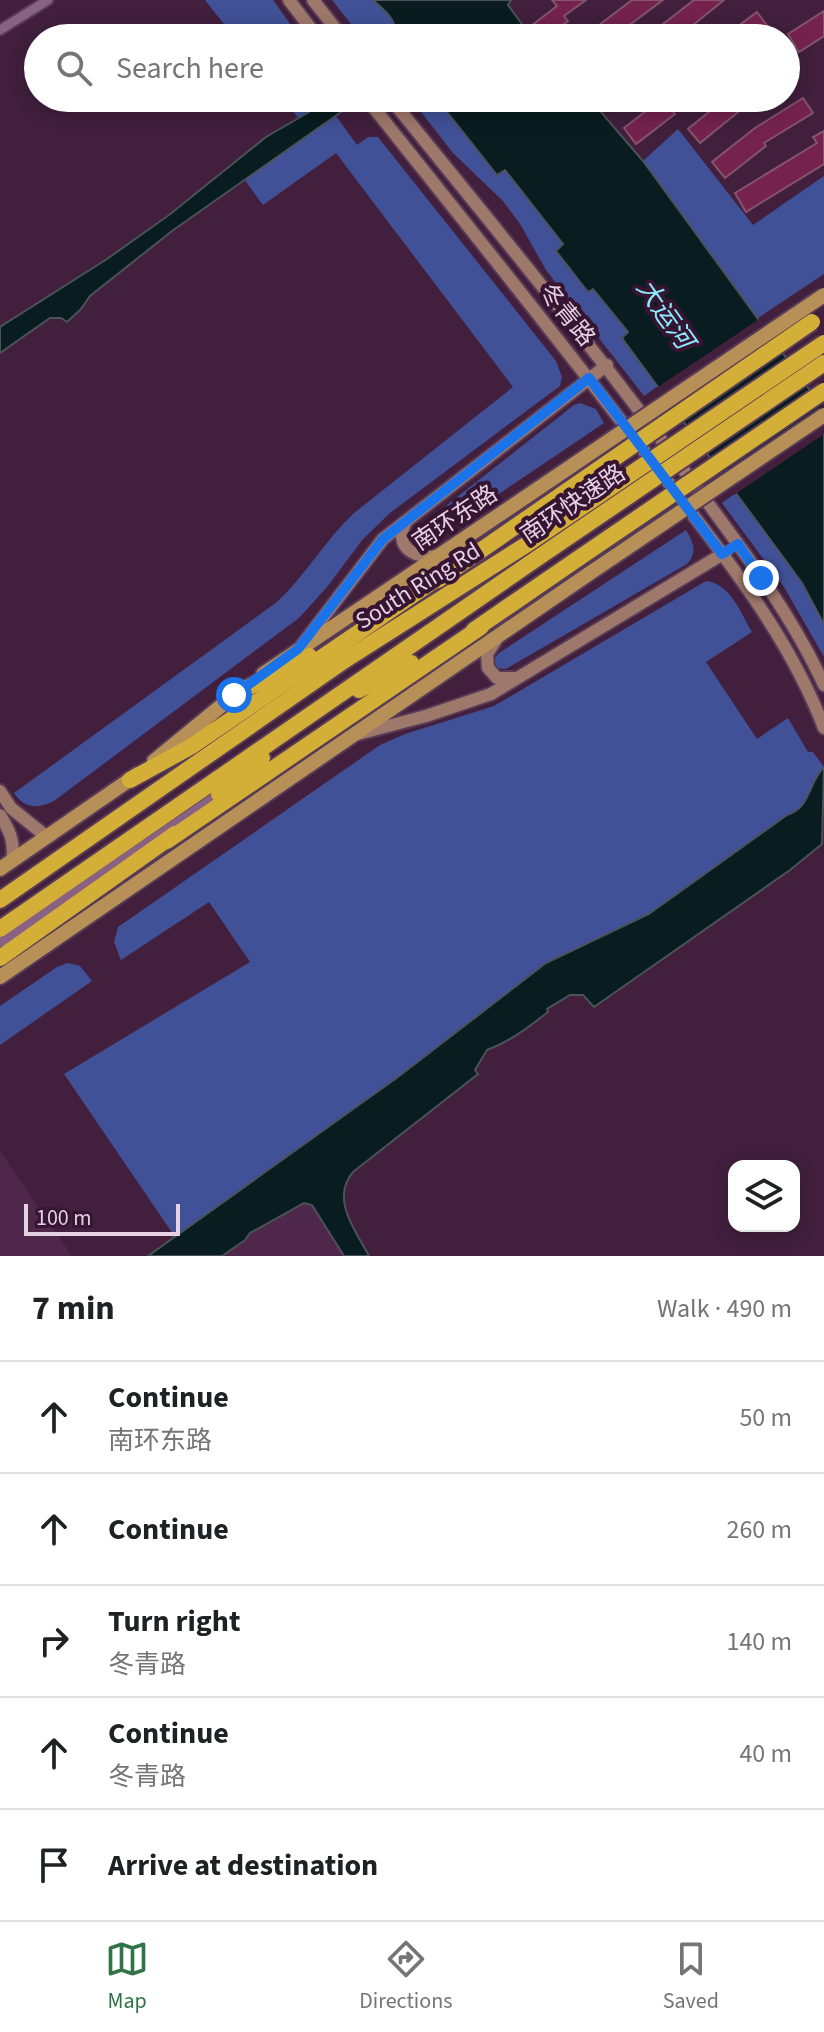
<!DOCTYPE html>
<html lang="en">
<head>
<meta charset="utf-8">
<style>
	:root { --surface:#fff; --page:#f6f6f6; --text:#202124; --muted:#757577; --line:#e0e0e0; --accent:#32734a }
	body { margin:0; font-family:"Source Sans 3","Noto Sans SC",sans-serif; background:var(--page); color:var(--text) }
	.controls { position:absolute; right:24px; bottom:24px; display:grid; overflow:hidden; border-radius:16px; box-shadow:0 4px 20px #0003 }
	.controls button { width:72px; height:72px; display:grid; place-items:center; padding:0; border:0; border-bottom:2px solid var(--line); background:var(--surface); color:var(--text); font:40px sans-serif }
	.scale { position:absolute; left:24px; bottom:20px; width:156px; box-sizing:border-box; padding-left:8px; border:4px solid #e6d0e3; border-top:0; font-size:22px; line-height:28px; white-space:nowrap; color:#e6d0e3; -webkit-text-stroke:6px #361533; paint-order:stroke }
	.stop { position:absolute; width:24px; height:24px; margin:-18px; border:6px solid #1a73e8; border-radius:50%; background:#fff }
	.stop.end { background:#1a73e8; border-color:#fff; box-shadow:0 2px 8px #0008 }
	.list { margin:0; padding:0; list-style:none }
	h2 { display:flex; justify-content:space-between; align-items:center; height:104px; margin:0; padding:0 32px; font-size:34px }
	h2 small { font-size:26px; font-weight:400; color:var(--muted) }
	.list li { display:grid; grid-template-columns:52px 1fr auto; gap:24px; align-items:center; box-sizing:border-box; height:112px; padding:0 32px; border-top:2px solid var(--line) }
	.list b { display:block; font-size:30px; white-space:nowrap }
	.list p { margin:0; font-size:26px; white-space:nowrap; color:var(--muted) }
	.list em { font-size:26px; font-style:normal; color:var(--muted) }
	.icon { flex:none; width:44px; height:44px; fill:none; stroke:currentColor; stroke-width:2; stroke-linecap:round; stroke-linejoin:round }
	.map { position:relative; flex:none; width:824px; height:1256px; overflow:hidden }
	.search { position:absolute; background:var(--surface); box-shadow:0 4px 20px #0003; left:24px; right:24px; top:24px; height:88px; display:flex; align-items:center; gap:20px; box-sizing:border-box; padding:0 28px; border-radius:44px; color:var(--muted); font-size:30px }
	.sheet { height:664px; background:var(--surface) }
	nav { display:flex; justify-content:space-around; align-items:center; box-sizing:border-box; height:112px; border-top:2px solid var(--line); background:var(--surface); font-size:22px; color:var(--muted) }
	nav a { display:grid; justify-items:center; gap:4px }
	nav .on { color:var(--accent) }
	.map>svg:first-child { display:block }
	.built { fill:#4e274a }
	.green { fill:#415197 }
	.water { fill:#091c1f; stroke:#4b525a; stroke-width:2 }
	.pier { fill:#411f3d }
	.building { fill:#75224f; stroke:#83546a; stroke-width:2 }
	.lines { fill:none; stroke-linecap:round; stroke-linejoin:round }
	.street-casing { stroke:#583b56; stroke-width:13 }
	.secondary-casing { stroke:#583b56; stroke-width:16 }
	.primary-casing { stroke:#583b56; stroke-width:18 }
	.highway-casing { stroke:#583b56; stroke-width:20 }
	.street { stroke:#886183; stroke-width:9 }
	.secondary { stroke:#9f786c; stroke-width:12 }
	.primary { stroke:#b69056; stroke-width:14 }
	.highway { stroke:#d4af38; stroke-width:16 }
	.primary-bridge-casing { stroke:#583b56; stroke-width:18; stroke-linecap:butt }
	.highway-bridge-casing { stroke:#583b56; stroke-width:20; stroke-linecap:butt }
	.primary-bridge { stroke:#b69056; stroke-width:14 }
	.highway-bridge { stroke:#d4af38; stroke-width:16 }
	.route { stroke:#1a73e8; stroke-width:10 }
	.labels { text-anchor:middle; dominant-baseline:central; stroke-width:8; stroke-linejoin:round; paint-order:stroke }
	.street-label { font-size:24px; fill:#e6d0e3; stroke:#361533 }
	.water-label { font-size:26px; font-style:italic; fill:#8ae9fb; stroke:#361533 }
</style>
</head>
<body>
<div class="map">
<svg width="824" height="1256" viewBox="0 0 824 1256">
	<rect width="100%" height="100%" fill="#411f3d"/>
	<g class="built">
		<path d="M0,1151L72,1256H0Z"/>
		<path d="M304,1203L312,1205L344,1256H222L245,1240L250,1233Z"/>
	</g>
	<g class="green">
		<path d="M205,0H273L300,38H235Z"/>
		<path d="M332,0H373C385,11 399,20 394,38H362Z"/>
		<path d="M283,98H329L299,119Z"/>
		<path d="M410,98H436L497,175L505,170L563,245L556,250L589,291L592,289L628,333L622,338L658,386L644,396L546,270L520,224L503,201L453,153Z"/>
		<path d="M336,116L357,145L368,137H378L556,361L562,377L560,386L390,513L363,539L327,587L299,618L54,801C38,809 25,809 14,793L277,602C306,575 325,540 354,513L513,387L336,153L263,205L244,179Z"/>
		<path d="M678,129L753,225L824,176V274L758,318L643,161Z"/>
		<path d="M580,403L596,409L604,423L429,541L420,544L413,540L414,531L574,405Z"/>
		<path d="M737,492L811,597L824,624V657L784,587L722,503Z"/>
		<path d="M686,530C693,542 698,552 687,564L506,669L496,668L493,661L499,653Z"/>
		<path d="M706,581C731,584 740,612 752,632L706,662L757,739L788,718L808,752H813L824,767C808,784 811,808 787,815L649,914L546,963L398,1077L175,1237L64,1074L250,962L209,902L121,960L114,942L118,927L380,745L405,734L494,706Z"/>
		<path d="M68,963L80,966L92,981L0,1045V1006L57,967Z"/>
	</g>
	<g class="water">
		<path d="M373,0H511L508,5L532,38H394C399,20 385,11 373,0Z"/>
		<path d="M329,98H361L172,231L90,296L81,309L67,322L61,318H50L0,353V327L107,259L169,215L266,137L311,111Z"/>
		<path d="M436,98H589L643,161L817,400L824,404V624L802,583L622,338L628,332L593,289L588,292L556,251L563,244L505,170L497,175Z"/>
		<path d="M824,767L822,844L790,870L594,1007L583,995H570L547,1009L548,1012C529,1027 509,1042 487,1050L475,1070L478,1074L353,1172C330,1199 356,1231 369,1256H344L312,1205L304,1203L250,1233L245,1240L222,1256H148L398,1077L546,963L649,914L787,815C811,808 808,783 824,767Z"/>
	</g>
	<g class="pier">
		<path d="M762,317L777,337L670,409L655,389Z"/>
		<path d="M824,404V434L734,495L719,475Z"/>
	</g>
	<g class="building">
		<path d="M552,0H586L564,16L568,21L545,38H541L531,26L557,6Z"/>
		<path d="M632,0H663L612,38H582Z"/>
		<path d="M694,0H724L677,38H645Z"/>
		<path d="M824,11V36L799,52L788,34Z"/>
		<path d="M757,12L769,28L755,38H722Z"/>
		<path d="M663,98H681L669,106L675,114L636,144L624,128Z"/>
		<path d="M726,98H756L741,108L742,109L700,143L688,129Z"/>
		<path d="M803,98L813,113L764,143L766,146L725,178L712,162L755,128Z"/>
		<path d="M824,131V164L746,212L735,193L817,143L813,137Z"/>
	</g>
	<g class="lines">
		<g class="street-casing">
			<g id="street">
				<path d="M0,30L48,0"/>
				<path d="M0,943L222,792"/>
			</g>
		</g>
		<g class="secondary-casing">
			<g id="secondary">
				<path d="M289,0L318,38"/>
				<path d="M313,0L343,38"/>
				<path d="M366,98C464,221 563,344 658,469C720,551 787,631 824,728"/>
				<path d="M390,98C491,223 593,346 688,476C737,543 789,609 824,685"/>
				<path d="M406,522C392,547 417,561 440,555"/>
				<path d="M496,640L487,654L488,668L497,678H513"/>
				<path d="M302,645L383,539L607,365"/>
				<path d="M358,734L426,716L491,694L726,552"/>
				<path d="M0,791L11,808L47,837"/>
				<path d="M0,815C10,831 15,842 12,861"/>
			</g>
		</g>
		<g class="primary-casing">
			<g id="primary">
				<path d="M263,674L505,511"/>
				<path d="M154,761L243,688"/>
				<path d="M0,869L138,774"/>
				<path d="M0,977L590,573"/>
			</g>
		</g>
		<g class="highway-casing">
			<g id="highway">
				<path d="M438,580L516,526"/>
				<path d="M474,630L579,558"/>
				<path d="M359,690L411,663"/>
				<path d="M234,695L309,656"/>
				<path d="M130,780L192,746L444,574"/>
				<path d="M219,794L262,758"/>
				<path d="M167,841L481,627"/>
				<path d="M0,900L345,660L529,543"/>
				<path d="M0,929L539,557"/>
				<path d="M0,958L175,834"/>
			</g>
		</g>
		<use href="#street" class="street"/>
		<use href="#secondary" class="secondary"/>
		<use href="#primary" class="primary"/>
		<use href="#highway" class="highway"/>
		<g class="primary-bridge-casing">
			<g id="primary-bridge">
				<path d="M505,511L824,295"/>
				<path d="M590,573L824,415"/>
			</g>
		</g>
		<g class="highway-bridge-casing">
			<g id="highway-bridge">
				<path d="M516,526L812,322"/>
				<path d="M529,543L824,343"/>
				<path d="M539,557L824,363"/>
				<path d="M579,558L824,391"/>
			</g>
		</g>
		<use href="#primary-bridge" class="primary-bridge"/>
		<use href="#highway-bridge" class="highway-bridge"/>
	</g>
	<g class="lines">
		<path class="route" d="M234,695L298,649L383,539L589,378L722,554L738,544L761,578"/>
	</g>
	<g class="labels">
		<g class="street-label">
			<text transform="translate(567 315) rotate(51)">冬青路</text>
			<text transform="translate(573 504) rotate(-34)">南环快速路</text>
			<text transform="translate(455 518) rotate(-34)">南环东路</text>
			<text transform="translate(418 586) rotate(-32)">South Ring Rd</text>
		</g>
		<g class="water-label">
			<text transform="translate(665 314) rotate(55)">大运河</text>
		</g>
	</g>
</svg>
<div class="controls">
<button><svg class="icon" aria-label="layers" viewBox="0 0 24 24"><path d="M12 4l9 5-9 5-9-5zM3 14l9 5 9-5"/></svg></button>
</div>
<div class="scale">100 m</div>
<div class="stop" style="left:234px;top:695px"></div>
<div class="stop end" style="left:761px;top:578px"></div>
<div class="search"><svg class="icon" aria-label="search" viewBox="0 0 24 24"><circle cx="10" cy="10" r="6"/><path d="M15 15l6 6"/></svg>Search here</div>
</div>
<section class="sheet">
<h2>7 min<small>Walk · 490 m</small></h2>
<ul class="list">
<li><svg class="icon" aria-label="ahead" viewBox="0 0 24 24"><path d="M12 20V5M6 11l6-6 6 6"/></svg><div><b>Continue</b><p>南环东路</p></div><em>50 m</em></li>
<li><svg class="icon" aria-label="ahead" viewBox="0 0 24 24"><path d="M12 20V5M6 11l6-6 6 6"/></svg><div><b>Continue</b></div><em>260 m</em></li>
<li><svg class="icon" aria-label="right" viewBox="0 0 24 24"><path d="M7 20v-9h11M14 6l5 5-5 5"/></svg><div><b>Turn right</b><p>冬青路</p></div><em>140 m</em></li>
<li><svg class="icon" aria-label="ahead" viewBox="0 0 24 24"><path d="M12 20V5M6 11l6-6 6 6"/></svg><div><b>Continue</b><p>冬青路</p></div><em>40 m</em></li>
<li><svg class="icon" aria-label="arrive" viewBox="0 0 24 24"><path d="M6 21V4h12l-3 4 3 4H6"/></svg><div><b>Arrive at destination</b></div></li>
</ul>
</section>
<nav>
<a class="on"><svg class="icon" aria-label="map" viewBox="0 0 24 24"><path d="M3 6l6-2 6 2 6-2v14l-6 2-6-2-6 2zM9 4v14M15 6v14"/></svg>Map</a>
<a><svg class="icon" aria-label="directions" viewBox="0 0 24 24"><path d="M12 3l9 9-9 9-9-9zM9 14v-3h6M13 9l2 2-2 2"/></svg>Directions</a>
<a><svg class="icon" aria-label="saved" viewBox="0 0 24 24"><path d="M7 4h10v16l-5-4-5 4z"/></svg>Saved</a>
</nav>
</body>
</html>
